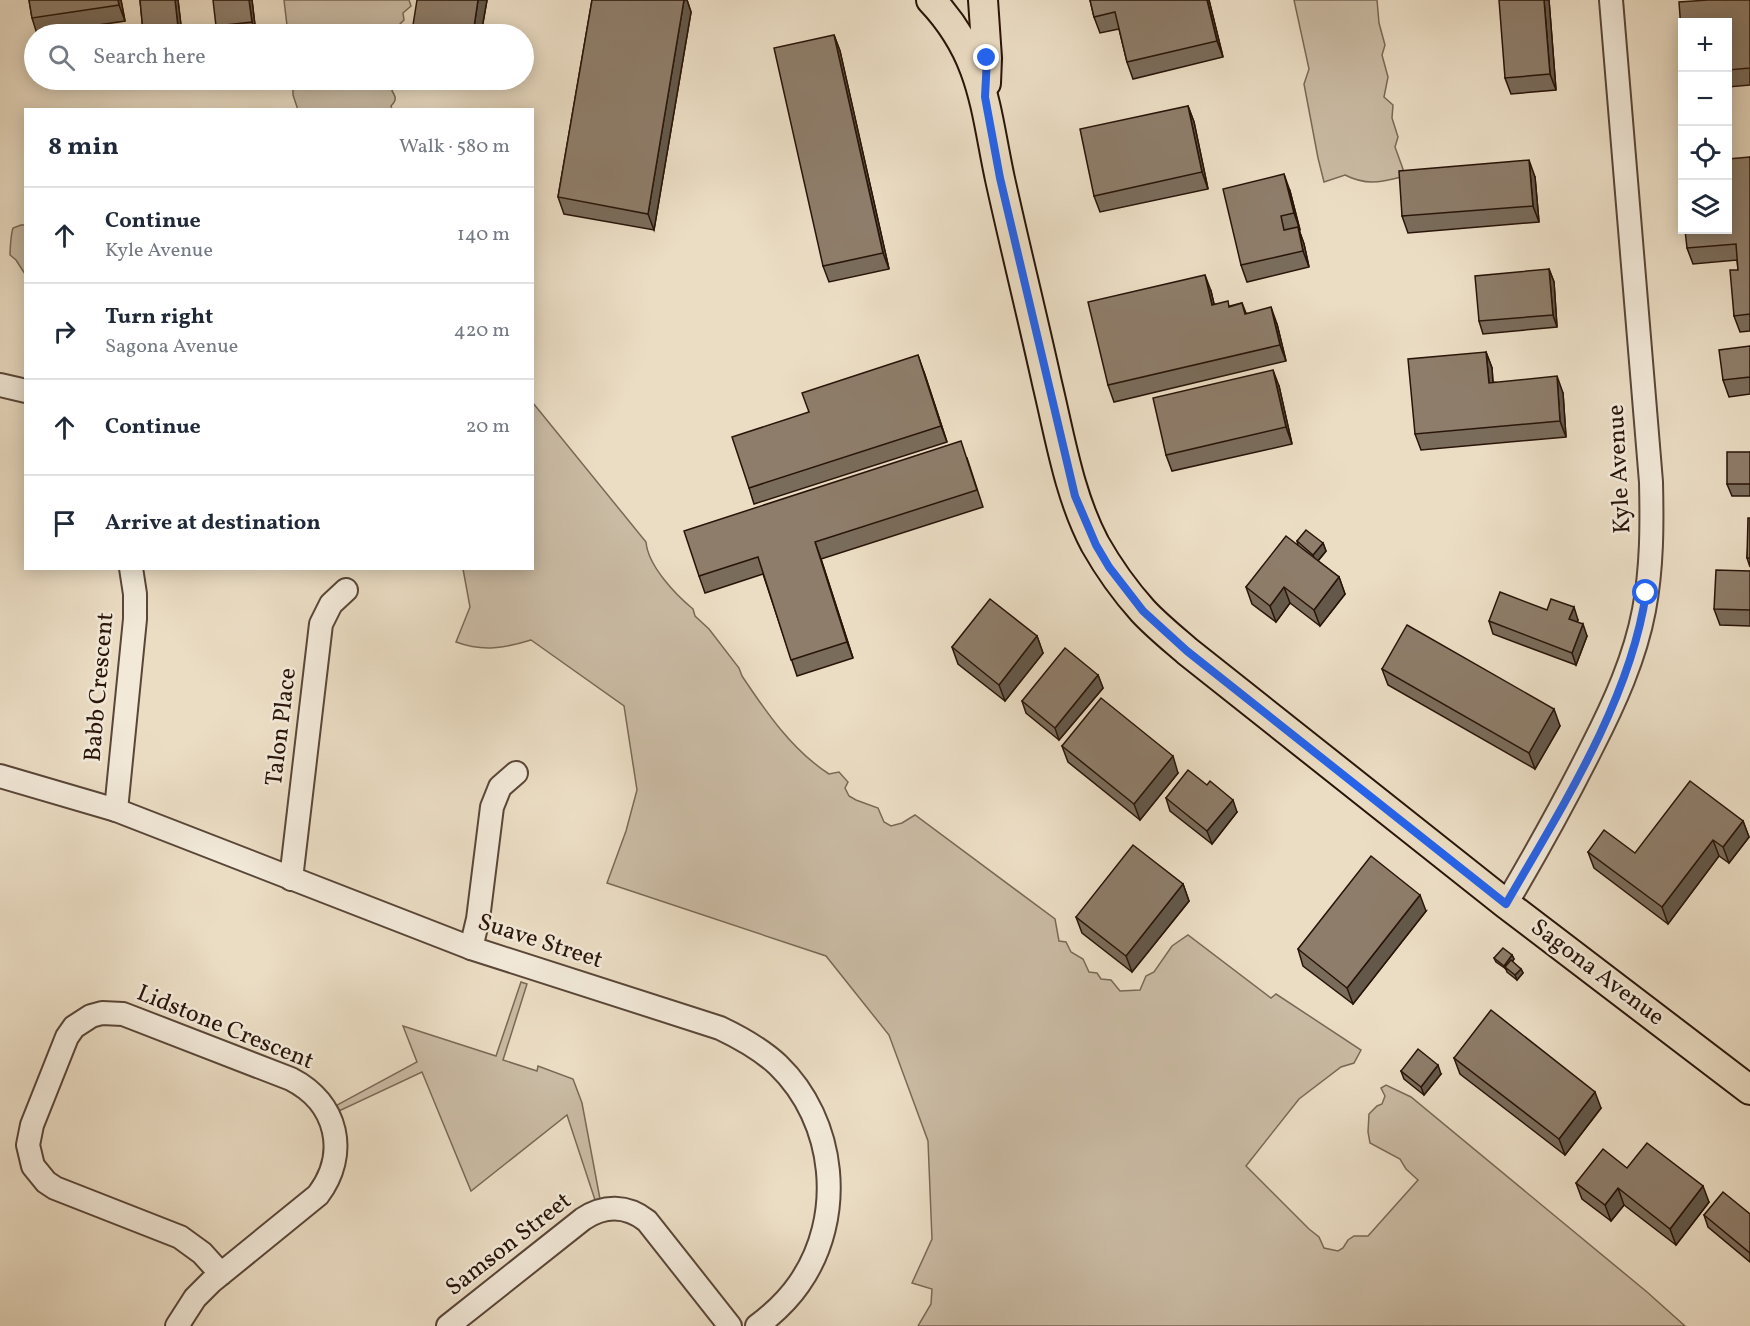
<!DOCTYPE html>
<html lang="en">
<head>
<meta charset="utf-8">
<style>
	:root { --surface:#fff; --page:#f2f2f3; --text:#1f2937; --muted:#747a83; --line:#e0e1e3 }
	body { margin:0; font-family:Vollkorn,serif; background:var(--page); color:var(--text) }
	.controls { position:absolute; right:18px; top:18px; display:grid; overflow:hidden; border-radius:0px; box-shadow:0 3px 15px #0003 }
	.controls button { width:54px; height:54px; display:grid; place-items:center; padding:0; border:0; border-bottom:2px solid var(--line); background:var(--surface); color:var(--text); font:30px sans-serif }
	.stop { position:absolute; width:18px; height:18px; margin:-14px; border:4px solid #2563eb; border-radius:50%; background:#fff }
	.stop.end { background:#2563eb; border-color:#fff; box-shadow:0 2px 6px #0008 }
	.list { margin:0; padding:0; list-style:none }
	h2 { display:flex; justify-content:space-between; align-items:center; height:78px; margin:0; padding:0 24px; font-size:26px }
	h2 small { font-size:20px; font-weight:400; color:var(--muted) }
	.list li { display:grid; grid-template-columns:39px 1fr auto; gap:18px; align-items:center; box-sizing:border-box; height:96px; padding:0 24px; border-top:2px solid var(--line) }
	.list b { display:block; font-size:22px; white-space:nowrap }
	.list p { margin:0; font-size:20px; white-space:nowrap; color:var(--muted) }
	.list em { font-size:20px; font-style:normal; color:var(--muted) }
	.icon { flex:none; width:33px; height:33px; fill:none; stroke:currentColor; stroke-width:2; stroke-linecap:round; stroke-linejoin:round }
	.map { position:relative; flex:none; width:1750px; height:1326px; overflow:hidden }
	.search { position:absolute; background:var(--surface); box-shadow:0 3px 15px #0003; left:24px; top:24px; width:510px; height:66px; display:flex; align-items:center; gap:15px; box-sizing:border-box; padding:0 21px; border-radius:33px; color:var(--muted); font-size:22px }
	.panel { position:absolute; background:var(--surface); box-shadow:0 3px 15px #0003; left:24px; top:108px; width:510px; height:462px; border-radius:0px }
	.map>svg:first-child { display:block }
	.green { fill:#cabba4; stroke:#7a6856; stroke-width:1.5 }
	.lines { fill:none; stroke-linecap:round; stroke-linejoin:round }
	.minor-casing { stroke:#5a4638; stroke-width:26 }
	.major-casing { stroke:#291409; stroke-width:32 }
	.minor { stroke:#f2e9d9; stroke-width:22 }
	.major { stroke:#ebddc4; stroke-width:28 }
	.wall { fill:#7a6c5b; stroke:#291409; stroke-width:1.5 }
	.shaded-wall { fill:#63584a; stroke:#291409; stroke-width:1.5 }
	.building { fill:#8e7d6a; stroke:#291409; stroke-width:1.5 }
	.route { stroke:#2563eb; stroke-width:8 }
	.labels { text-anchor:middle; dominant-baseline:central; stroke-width:5; stroke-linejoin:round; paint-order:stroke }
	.street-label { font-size:24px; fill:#291409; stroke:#f2e9d9 }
</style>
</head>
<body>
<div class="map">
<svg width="1750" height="1326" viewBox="0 0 1750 1326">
	<rect width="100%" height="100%" fill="#ebddc4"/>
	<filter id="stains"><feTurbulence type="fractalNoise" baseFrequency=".00333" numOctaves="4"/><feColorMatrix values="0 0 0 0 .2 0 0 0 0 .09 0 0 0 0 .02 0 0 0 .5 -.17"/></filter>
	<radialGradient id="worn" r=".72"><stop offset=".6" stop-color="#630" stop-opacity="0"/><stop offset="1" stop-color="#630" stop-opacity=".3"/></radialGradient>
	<g class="green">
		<path d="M284,0H409L411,6L403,13L404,20L400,24L401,29L398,34H288Z"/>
		<path d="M1294,0H1377L1379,23L1385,45L1382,55L1388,77L1384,97L1393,105L1392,118L1398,137L1395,147L1403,169L1401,177C1379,183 1365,185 1345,175L1324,182L1318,158L1304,84L1309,69Z"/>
		<path d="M293,80H402L404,83L395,85L392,91C396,97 397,100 391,106L392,109L298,110L293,95Z"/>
		<path d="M21,225H25V274L16,260L10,255C10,249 11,234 13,228Z"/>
		<path d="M533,403L646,542C648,566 676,595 693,609L695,616L709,629L739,668L742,676C766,712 792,750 829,774L839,772L848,782L845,788L849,796L856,800L878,808L884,822L891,826L902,823L915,815L1055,919L1059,941L1066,942L1071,952L1083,959L1089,972L1097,973L1101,979L1111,980L1120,991L1140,990L1146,976L1154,972L1172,946L1188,935L1271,998L1276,994L1361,1050L1354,1063L1341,1067L1299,1099L1246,1166L1309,1229L1319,1237L1324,1248L1338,1251L1343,1248L1348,1240L1354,1236H1368L1418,1180L1406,1169L1400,1159L1370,1143L1368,1132L1369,1114L1377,1106L1382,1104L1385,1096L1381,1088L1386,1085L1411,1097L1647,1292L1685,1326H918L931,1304L932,1289L912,1283L932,1239L928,1141L889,1035L826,956L607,883L626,831L637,790L624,706L531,640C505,648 483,652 456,642L470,607L463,569L532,568Z"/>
		<path d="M521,982L527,984L503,1060L537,1071L538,1066L573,1079L582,1103L600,1199L595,1200L567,1115L471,1191L422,1072L339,1111L337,1105L417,1062L403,1026L496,1056Z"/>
	</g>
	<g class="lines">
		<g class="minor-casing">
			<g id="minor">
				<path d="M0,385L26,391"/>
				<path d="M0,776L116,810L471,948L720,1028C741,1038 761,1049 778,1065C836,1121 846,1217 799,1284C788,1300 773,1314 757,1326"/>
				<path d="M116,810L135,619V594L131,568"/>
				<path d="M291,879L321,624L331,604L346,590"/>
				<path d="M1506,904C1536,853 1565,801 1592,747C1614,704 1635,658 1644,610C1652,568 1652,525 1651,482L1611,0"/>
				<path d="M471,948L478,919L492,807L500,787L516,773"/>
				<path d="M177,1326L195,1298L211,1282L318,1195C349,1154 338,1103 291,1079L123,1014L102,1013L91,1016L74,1027L67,1037L32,1125L28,1145L33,1166L46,1182L55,1188L180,1237L202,1253L221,1274"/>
				<path d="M448,1326L583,1219C604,1205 627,1205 647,1221L730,1326"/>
			</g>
		</g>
		<g class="major-casing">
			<g id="major">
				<path d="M931,0C984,56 985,109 1000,179C1015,247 1032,315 1047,383C1060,437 1069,495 1095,544C1108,567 1125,591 1143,611C1156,625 1172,638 1187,651L1506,904L1750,1090"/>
				<path d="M983,0L987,58L986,83"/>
			</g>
		</g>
		<use href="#minor" class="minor"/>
		<use href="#major" class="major"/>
	</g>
	<g class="wall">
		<path d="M29,0H121L125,21L37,34L32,18Z"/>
		<path d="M140,0H178L182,34H144L143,31Z"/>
		<path d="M252,0L256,34H219L216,26Z"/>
		<path d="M487,0L481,34H417L413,25Z"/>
		<path d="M592,0H687L691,12L654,230L564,214L558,197Z"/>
		<path d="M1090,0H1209L1223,57L1133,79L1127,62L1119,29L1100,33L1094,17Z"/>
		<path d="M1549,0L1556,90L1511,94L1505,78Z"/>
		<path d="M1750,0V85L1728,87V22Z"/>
		<path d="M834,35L840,51L889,269L829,282L823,266Z"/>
		<path d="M1188,106L1194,122L1208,189L1100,212L1094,196Z"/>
		<path d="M1750,157V331L1740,332L1734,316L1738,270L1737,260L1693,264L1687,248Z"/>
		<path d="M1535,177L1539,222L1408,233L1402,216Z"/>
		<path d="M1290,191L1300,230H1299L1304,244L1309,267L1247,282L1241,265Z"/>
		<path d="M1549,269L1554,282L1557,327L1483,334L1479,321Z"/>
		<path d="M1211,291L1214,304L1230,306L1242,303L1246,313L1277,324L1286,361L1114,402L1108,385Z"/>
		<path d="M1750,346V394L1729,397L1723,380Z"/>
		<path d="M1486,352L1492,368L1493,382L1563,393L1566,437L1421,450L1415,434Z"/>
		<path d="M924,372L947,442L754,504L749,488L809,412Z"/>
		<path d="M1279,386L1292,444L1172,471L1166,455Z"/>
		<path d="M1750,452V496H1732L1727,484Z"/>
		<path d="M967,458L983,507L821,559L853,658L797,676L763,574L705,593L699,576Z"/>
		<path d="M1750,518V567L1747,558Z"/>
		<path d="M1297,541L1323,543L1326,551L1318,561L1339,577L1345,594L1320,626L1290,603L1276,622L1252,604L1246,587L1298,545Z"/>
		<path d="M1750,571V626L1720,625L1714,609Z"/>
		<path d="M1547,610L1578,620L1577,622L1587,636L1576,665L1493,634L1489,621Z"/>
		<path d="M1037,636L1043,653L1005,701L958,664L952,647Z"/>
		<path d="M1382,669L1560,726L1535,769L1388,685Z"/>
		<path d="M1098,675L1103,688L1059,740L1026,713L1022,701Z"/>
		<path d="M1062,746L1178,773L1140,820L1068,762Z"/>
		<path d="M1166,798L1237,812L1212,844L1170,811Z"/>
		<path d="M1743,821L1749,837L1729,863L1719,856L1668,924L1594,868L1588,852L1635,853Z"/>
		<path d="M1183,884L1189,901L1132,972L1082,933L1076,917Z"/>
		<path d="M1426,911L1353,1004L1303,966L1298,949Z"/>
		<path d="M1512,955L1514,959L1512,962L1521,969L1523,973L1517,980L1507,972L1506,969L1496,962L1494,958Z"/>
		<path d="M1454,1058L1601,1108L1565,1155L1460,1074Z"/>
		<path d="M1401,1071L1441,1074L1424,1095L1404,1079Z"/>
		<path d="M1627,1168L1709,1202L1676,1245L1624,1205L1611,1221L1582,1199L1576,1183Z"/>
		<path d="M1750,1214V1262L1708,1227L1704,1215Z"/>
	</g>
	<g class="shaded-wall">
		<path d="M118,0H121L125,21L119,5Z"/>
		<path d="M175,0H178L182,34H180L178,27Z"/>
		<path d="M249,0H252L256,34L252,22Z"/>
		<path d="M478,0H487L481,34H473Z"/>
		<path d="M684,0H687L691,12L654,230L648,214Z"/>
		<path d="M1207,0H1209L1223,57L1217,41Z"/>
		<path d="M1544,0H1549L1556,90L1550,74Z"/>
		<path d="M834,35L840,51L889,269L883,253Z"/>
		<path d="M1188,106L1194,122L1208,189L1202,172Z"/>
		<path d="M1529,160L1535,177L1539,222L1533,206Z"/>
		<path d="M1284,174L1290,191L1300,230L1294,213Z"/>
		<path d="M1298,227L1304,244L1309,267L1303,251Z"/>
		<path d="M1549,269L1554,282L1557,327L1553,315Z"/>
		<path d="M1205,275L1211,291L1218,321L1212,305Z"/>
		<path d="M1271,307L1277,324L1286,361L1280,345Z"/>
		<path d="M1486,352L1492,368L1494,399L1489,383Z"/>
		<path d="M918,355L924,372L947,442L941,426Z"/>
		<path d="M1273,370L1279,386L1292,444L1286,427Z"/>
		<path d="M1557,376L1563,393L1566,437L1560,421Z"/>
		<path d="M815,542L821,559L853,658L847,642Z"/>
		<path d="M1323,543L1326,551L1316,563L1313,555Z"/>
		<path d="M1339,577L1345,594L1320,626L1314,610Z"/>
		<path d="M1284,587L1290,603L1276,622L1270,606Z"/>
		<path d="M1574,607L1578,620L1574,631L1569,619Z"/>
		<path d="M1583,624L1587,636L1576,665L1572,653Z"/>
		<path d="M1037,636L1043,653L1005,701L999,685Z"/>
		<path d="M1098,675L1103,688L1059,740L1055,728Z"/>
		<path d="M1554,709L1560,726L1535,769L1529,753Z"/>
		<path d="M1173,756L1178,773L1140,820L1134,804Z"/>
		<path d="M1233,800L1237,812L1212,844L1207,831Z"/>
		<path d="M1743,821L1749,837L1729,863L1723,847Z"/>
		<path d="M1713,840L1719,856L1668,924L1662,907Z"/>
		<path d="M1183,884L1189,901L1132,972L1126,956Z"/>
		<path d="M1420,895L1426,911L1353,1004L1347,988Z"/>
		<path d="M1512,955L1514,959L1507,969L1505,967L1506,970L1504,966Z"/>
		<path d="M1521,969L1523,973L1517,980L1515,975Z"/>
		<path d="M1438,1065L1441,1074L1424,1095L1421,1087Z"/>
		<path d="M1595,1092L1601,1108L1565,1155L1559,1139Z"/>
		<path d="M1703,1186L1709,1202L1676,1245L1670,1229Z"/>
		<path d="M1618,1188L1624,1205L1611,1221L1605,1205Z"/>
	</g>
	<g class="building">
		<path d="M29,0H118L119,5L32,18Z"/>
		<path d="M140,0H175L178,27L143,31Z"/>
		<path d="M213,0H249L252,22L216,26Z"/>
		<path d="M417,0H478L473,34L413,25Z"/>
		<path d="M592,0H684L648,214L558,197Z"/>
		<path d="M1090,0H1207L1217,41L1127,62L1115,12L1094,17Z"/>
		<path d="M1499,0H1544L1550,74L1505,78Z"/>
		<path d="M1708,0H1750V68L1728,70V22H1683V57L1679,2Z"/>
		<path d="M834,35L883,253L823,266L774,48Z"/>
		<path d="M1188,106L1202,172L1094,196L1080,129Z"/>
		<path d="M1750,157V314L1734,316L1730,270H1738L1736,244L1687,248L1685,230H1728V159Z"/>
		<path d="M1529,160L1533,206L1402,216L1399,171Z"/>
		<path d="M1284,174L1294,213L1281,216L1284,230L1298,227L1303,251L1241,265L1223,189Z"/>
		<path d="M1681,181H1683V198Z"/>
		<path d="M1549,269L1553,315L1479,321L1475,276Z"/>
		<path d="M1205,275L1212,305L1228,301L1229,307L1242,303L1245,314L1271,307L1280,345L1108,385L1088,302Z"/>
		<path d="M1750,346V377L1723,380L1719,350Z"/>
		<path d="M1486,352L1489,383L1557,376L1560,421L1415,434L1408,359Z"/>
		<path d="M918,355L941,426L749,488L732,437L809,412L802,393Z"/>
		<path d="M1273,370L1286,427L1166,455L1153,398Z"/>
		<path d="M961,441L977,490L815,542L847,642L791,660L758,557L699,576L684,531Z"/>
		<rect x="1727" y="452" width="23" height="32"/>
		<path d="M1748,518H1750V558H1747Z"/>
		<path d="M1306,530L1323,543L1313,555L1297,541Z"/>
		<path d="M1286,536L1339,577L1314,610L1284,587L1270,606L1246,587Z"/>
		<path d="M1716,570L1750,571V610L1714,609Z"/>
		<path d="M1500,592L1547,610L1551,599L1574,607L1569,619L1583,624L1572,653L1489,621Z"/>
		<path d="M990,599L1037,636L999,685L952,647Z"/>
		<path d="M1407,625L1554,709L1529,753L1382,669Z"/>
		<path d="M1065,648L1098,675L1055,728L1022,701Z"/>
		<path d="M1101,698L1173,756L1134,804L1062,746Z"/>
		<path d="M1188,770L1207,785L1210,781L1233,800L1207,831L1166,798Z"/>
		<path d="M1690,781L1743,821L1723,847L1713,840L1662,907L1588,852L1604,830L1635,853Z"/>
		<path d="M1133,845L1183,884L1126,956L1076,917Z"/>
		<path d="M1371,856L1420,895L1347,988L1298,949Z"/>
		<path d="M1503,948L1512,955L1504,966L1494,958Z"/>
		<path d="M1511,960L1521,969L1515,975L1505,967Z"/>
		<path d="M1491,1010L1595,1092L1559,1139L1454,1058Z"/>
		<path d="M1418,1049L1438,1065L1421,1087L1401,1071Z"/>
		<path d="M1647,1143L1703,1186L1670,1229L1618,1188L1605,1205L1576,1183L1603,1149L1627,1168Z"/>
		<path d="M1723,1192L1750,1214V1253L1704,1215Z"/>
	</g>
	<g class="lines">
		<path class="route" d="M987,58L985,97L1000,178L1075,496L1096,545L1109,567L1143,611L1187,651L1506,904C1560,810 1630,702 1646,593"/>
	</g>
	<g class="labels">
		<g class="street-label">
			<text transform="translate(1620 469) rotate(-93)">Kyle Avenue</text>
			<text transform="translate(100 687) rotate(-85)">Babb Crescent</text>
			<text transform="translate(282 727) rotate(-83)">Talon Place</text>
			<text transform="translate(540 942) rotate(18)">Suave Street</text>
			<text transform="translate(1597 973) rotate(37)">Sagona Avenue</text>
			<text transform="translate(225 1028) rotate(22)">Lidstone Crescent</text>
			<text transform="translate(509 1245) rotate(-38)">Samson Street</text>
		</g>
	</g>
	<rect width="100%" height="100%" filter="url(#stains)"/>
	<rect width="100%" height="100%" fill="url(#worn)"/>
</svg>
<div class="controls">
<button>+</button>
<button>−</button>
<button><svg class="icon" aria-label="locate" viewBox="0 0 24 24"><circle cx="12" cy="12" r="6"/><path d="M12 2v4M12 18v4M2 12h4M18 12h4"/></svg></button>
<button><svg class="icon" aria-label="layers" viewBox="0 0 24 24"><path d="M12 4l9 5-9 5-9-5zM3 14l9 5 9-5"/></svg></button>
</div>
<div class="stop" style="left:1646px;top:593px"></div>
<div class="stop end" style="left:987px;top:58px"></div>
<div class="search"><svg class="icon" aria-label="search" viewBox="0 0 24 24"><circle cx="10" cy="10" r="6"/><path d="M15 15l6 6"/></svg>Search here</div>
<section class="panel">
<h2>8 min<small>Walk · 580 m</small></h2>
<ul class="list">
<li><svg class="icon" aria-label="ahead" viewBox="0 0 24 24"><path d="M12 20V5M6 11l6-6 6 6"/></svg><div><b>Continue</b><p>Kyle Avenue</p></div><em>140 m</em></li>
<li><svg class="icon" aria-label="right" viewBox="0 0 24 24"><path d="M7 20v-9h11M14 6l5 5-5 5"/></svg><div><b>Turn right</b><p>Sagona Avenue</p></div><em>420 m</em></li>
<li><svg class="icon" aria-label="ahead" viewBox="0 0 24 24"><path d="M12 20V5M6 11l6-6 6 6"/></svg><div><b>Continue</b></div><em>20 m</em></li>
<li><svg class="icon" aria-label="arrive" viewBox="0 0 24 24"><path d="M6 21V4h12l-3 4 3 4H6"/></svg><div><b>Arrive at destination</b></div></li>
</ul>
</section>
</div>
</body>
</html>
